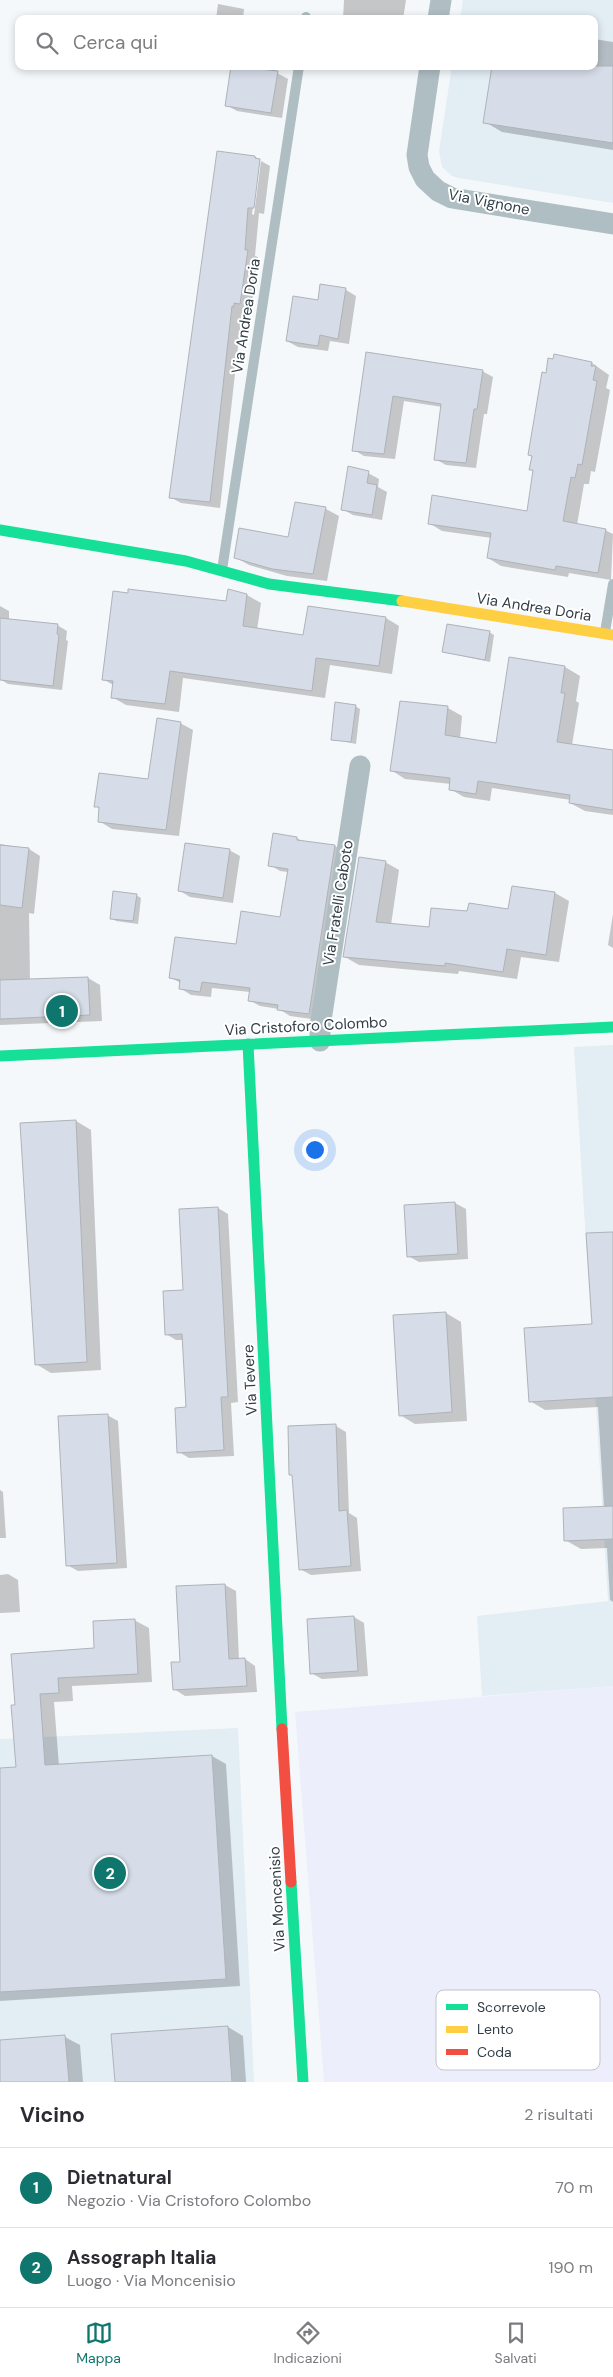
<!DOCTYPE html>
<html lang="it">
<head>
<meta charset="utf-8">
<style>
	:root { --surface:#fff; --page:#f2f2f3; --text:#2b2b33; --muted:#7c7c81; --line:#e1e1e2; --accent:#0f766e }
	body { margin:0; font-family:"DM Sans",sans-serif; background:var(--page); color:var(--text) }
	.you { position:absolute; left:314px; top:1149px; width:18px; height:18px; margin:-12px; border:4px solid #fff; border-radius:50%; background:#1a73e8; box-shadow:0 0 0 8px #1a73e833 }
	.badge { display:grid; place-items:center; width:32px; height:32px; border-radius:50%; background:var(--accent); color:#fff; font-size:16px; font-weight:700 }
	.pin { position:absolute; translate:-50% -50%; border:2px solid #fff; box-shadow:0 1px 5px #0006 }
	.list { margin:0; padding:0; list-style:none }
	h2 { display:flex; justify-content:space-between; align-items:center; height:65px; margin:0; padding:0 20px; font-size:21px }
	h2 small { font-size:16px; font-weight:400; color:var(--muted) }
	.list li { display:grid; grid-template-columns:32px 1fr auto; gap:15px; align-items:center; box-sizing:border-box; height:80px; padding:0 20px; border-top:1px solid var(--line) }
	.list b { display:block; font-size:19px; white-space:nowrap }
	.list p { margin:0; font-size:16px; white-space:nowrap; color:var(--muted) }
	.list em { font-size:16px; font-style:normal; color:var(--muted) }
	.icon { flex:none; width:28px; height:28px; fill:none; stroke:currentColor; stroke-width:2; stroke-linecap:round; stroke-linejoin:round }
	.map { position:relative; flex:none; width:613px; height:2082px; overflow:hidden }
	.search { position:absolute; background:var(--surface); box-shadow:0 2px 8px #0003; left:15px; right:15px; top:15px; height:55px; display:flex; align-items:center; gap:12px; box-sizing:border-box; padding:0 18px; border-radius:10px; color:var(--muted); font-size:19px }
	.sheet { height:225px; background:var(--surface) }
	nav { display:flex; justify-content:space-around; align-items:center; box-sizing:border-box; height:70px; border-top:1px solid var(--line); background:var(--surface); font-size:14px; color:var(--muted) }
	nav a { display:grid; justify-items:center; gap:2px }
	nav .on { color:var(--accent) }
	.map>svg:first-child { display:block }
	.built { fill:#e2edf4 }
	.green { fill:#eceefc }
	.shadow { fill:#0003 }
	.building { fill:#d6dde8; stroke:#afb3b9 }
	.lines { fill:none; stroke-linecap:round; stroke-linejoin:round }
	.lane { stroke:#afbec3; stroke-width:10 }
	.street { stroke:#afbec3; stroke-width:21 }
	.fast { stroke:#16e098; stroke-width:11 }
	.slow { stroke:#ffcf43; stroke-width:11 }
	.jam { stroke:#f24e42; stroke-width:11 }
	.labels { text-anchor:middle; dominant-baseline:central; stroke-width:4; stroke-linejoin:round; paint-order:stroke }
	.street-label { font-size:15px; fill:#313e47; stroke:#fff }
	.key { fill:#fff; stroke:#c1c5c8; stroke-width:1 }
	.key-label { font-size:14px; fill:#313e47 }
</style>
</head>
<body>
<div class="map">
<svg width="613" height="2082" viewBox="0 0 613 2082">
	<rect width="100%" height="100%" fill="#f5f8fa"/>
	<g class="built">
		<path d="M463,0H613V203L459,178L452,176L442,167L439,151L452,66H594V19H460Z"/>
		<path d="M613,1045V1686L482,1696L477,1616L608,1601L574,1047Z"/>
		<path d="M238,1728L254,2082H0V1739Z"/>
	</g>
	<path class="green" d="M613,1686V2082H324L295,1712Z"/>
	<g class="shadow">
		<path d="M344,0H406L403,19H343Z"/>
		<path d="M218,4L244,9L243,19H216Z"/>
		<path d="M594,39L613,42V150L502,132L485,122L594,66Z"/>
		<path d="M232,66L277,73L288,79L282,118L237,111L226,105Z"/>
		<path d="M255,157L260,160L252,214L254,215L261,161L270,166L264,214L259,213L255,256L258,257L251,309L245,308L244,312L242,311L220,508L181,503L170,497Z"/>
		<path d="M346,290L356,296L349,344L330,341L328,351L298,347L287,341L319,301Z"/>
		<path d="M367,353L482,371L493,377L487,414H484L476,468L446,465L435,459L442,407L404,401L395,459L364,456L354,450Z"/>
		<path d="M555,356L592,363L609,375L606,388L610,390L595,472L591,471L589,484H584L577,525L605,530L613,534L611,580L569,573L568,577L501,566L488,558L492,538L442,531L429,523L528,513L534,472L530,469L533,457L529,455L547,375Z"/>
		<path d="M368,473L379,479L378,487L387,492L382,520L353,515L342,509Z"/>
		<path d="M326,509L339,516L327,581L287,576L249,565L235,557L289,538Z"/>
		<path d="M247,595L261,603L257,630L305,637L386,618L399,626L392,674L330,665L325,698L183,678L179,712L126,705L112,697L113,685L103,679Z"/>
		<path d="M0,606L9,611V620L57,625L67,631L66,640L68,641L62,690L8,684L0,679Z"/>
		<path d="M489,632L494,635L490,662L443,652Z"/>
		<path d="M510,659L565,667L580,676L576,701L579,703L572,745L613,751V815L585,811L570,803L571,800L492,788L490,801L464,797L450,789L451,784L405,779L391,770L401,702L448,708L462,716L460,739L497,744Z"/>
		<path d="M355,706L360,709L356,744L332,739Z"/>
		<path d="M180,723L193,730L179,836L112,829L99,821L100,809L96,806L149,780Z"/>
		<path d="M297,838L303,842L335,846L346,853L319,1020L290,1016L279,1009L260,1006L249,1000L250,992L212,988L211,997L191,995L180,988L181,983L171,978L237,945L281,918L288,872L280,871L270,865Z"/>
		<path d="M0,844L29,849L40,856L34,914L29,913L30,980L88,978L100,985L102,1021L0,1025Z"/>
		<path d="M229,850L240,856L233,903L190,897L180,891Z"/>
		<path d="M385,862L399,870L391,925L430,928L468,913L509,910L555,893L569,901L559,962L521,957L517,979L459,971L458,974L359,965L345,957Z"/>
		<path d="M136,895L141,898L138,924L116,921L111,918Z"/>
		<path d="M613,914V948L608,945Z"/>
		<path d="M76,1121L91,1130L101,1370L51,1373L36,1364Z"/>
		<path d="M455,1203L466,1209L468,1259L419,1262L408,1256L405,1206Z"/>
		<path d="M218,1208L228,1214L238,1402L231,1403L234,1456L189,1458L179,1452L188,1408L183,1340H176L166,1334Z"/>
		<path d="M613,1233V1602L610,1600L607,1548L581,1549L565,1540L604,1508L598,1407L545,1410L530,1401L593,1325Z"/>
		<path d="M446,1313L461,1322L467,1421L415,1424L400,1415Z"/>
		<path d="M107,1415L118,1421L127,1568L78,1571L67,1565Z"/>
		<path d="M336,1426L346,1432L349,1513L357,1518L361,1571L311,1575L300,1569L294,1476L290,1474Z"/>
		<path d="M0,1490L3,1492L6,1538H0Z"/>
		<path d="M8,1574L18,1580L20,1612L0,1613V1575Z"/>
		<path d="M225,1585L236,1591L239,1660L245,1659L255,1666L257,1692L185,1696L174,1689L181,1663L177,1587Z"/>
		<path d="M354,1617L364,1623L368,1676L322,1679L311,1673Z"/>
		<path d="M134,1620L149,1628L152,1682L72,1686L73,1701L54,1702L59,1766L212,1756L226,1764L240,1986L0,2001V1769L17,1768L16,1706Z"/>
		<path d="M228,2027L243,2036L246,2082H116Z"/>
		<path d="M65,2037L80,2045L83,2082H0V2042Z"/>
	</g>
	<g class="building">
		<path d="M231,66L278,71L271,113L225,106Z"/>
		<path d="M492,66H613V143L483,123Z"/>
		<path d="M217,151L255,156V158L260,159L254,208H248L245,250H248L240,304L234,303V307L232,306L210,502L169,498Z"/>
		<path d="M320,284L346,288L338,339L320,335L318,346L286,341L293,296L318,300Z"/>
		<path d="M366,352L483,370L477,409H474L466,463L434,460L441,404L393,396L384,454L352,451Z"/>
		<path d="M554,354L592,362L591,366H596L593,380L597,381L582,465L578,464L575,478L571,477L563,521L606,529L598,573L556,566L555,570L487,558L491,533L428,524L432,495L527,511L533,470H529L532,456L528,455L542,372L546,373L548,358L553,359Z"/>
		<path d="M348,466L369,471L367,483L377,485L372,515L341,510Z"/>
		<path d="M295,502L326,507L313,574L272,569L234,558L239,528L288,537Z"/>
		<path d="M128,589L226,601L228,589L247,594L243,626L303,635L308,606L386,617L379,666L316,658L312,691L170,671L165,704L111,698L113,681L102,680L113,591L128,593Z"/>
		<path d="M0,618L58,624L57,634L59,635L53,686L0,680Z"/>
		<path d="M447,624L490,631L485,660L442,652Z"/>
		<path d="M509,657L565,666L561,693H565L557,742L613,750V810L569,803L570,795L478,781L476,794L449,790L450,778L390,771L400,701L448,706L445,735L496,743Z"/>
		<path d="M335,702L356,705L351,742L331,740Z"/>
		<path d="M157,718L181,722L166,830L98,822L99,807H94L99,773L148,779Z"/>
		<path d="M273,833L297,837V840L335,845L309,1014L277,1010L278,1005L248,1001L250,988L202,982L200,992L179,989L180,980L169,978L175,937L236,944L241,911L280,917L288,869L268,866Z"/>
		<path d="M185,843L230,849L223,898L178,891Z"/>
		<path d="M0,845L29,848L22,908L0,905Z"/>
		<path d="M359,857L386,861L376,922L429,927L431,908L467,911L469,903L508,909L512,886L555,892L546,955L507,949L503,972L445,963V966L343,957Z"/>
		<path d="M113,891L137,894L133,921L110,919Z"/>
		<path d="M88,977L90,1015L0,1019V980Z"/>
		<path d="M76,1120L87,1362L35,1365L20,1123Z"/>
		<path d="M455,1202L458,1254L407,1257L404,1205Z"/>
		<path d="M218,1207L228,1397H221L224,1450L177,1453L175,1408L186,1407L182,1334L165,1335L163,1291L183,1290L179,1209Z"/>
		<path d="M613,1232V1397L529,1402L524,1328L592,1324L586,1233Z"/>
		<path d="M446,1312L452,1412L399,1416L393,1315Z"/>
		<path d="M108,1414L117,1563L66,1566L58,1416Z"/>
		<path d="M336,1424L339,1511L347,1510L351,1566L299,1570L292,1475H289L288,1426Z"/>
		<path d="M613,1506V1539L564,1541L563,1508Z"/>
		<path d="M225,1584L229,1659L245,1658L247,1686L173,1690L171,1662H180L176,1586Z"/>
		<path d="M354,1616L358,1671L310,1674L307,1619Z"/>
		<path d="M135,1619L138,1674L58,1678L59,1693L40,1694L45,1765L212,1755L226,1979L0,1992V1768L16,1767L11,1705H15L11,1654L94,1648L93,1621Z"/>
		<path d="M228,2026L232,2082H115L111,2034Z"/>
		<path d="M65,2035L69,2082H0V2040Z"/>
	</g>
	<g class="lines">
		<g class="lane">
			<path d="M306,19V17"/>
			<path d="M222,570L299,66"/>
			<path d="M605,632L613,584"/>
		</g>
		<g class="street">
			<path d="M438,19L441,0"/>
			<path d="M430,66L417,155L419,167L425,179L438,191L452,198L613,224"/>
			<path d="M320,1041V1027L360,766"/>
		</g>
		<g class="fast">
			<path d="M0,530L186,561L269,584L402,601"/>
			<path d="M248,1044L282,1729"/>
			<path d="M0,1056L613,1027"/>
			<path d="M291,1882L303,2082"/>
		</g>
		<path class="slow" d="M402,601L613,635"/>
		<path class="jam" d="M282,1729L291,1882"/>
	</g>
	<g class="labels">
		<g class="street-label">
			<text transform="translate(489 202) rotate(11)">Via Vignone</text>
			<text transform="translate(246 316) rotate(-81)">Via Andrea Doria</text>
			<text transform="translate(534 607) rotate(9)">Via Andrea Doria</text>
			<text transform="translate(338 903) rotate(-81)">Via Fratelli Caboto</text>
			<text transform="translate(306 1026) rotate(-3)">Via Cristoforo Colombo</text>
			<text transform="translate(250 1380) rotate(-93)">Via Tevere</text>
			<text transform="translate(277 1899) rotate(-93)">Via Moncenisio</text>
		</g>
	</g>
	<rect x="436" y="1990" width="164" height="80" rx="8" class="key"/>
	<rect x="446" y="2004" width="22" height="6" fill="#16e098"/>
	<rect x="446" y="2026" width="22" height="7" fill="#ffcf43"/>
	<rect x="446" y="2049" width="22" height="6" fill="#f24e42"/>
	<g class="key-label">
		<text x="477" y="2012">Scorrevole</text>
		<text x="477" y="2034">Lento</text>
		<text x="477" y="2057">Coda</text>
	</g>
</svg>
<div class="you"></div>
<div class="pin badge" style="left:62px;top:1011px">1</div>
<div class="pin badge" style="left:110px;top:1873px">2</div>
<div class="search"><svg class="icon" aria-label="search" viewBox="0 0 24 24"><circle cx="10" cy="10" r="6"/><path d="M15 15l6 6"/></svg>Cerca qui</div>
</div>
<section class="sheet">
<h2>Vicino<small>2 risultati</small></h2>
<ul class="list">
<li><span class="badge">1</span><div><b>Dietnatural</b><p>Negozio · Via Cristoforo Colombo</p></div><em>70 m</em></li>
<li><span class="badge">2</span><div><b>Assograph Italia</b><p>Luogo · Via Moncenisio</p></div><em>190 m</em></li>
</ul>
</section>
<nav>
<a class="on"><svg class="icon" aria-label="map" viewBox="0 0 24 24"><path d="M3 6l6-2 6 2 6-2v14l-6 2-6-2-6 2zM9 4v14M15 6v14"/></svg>Mappa</a>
<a><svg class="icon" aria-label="directions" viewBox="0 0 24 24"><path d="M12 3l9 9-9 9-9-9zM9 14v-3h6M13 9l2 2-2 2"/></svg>Indicazioni</a>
<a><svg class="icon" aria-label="saved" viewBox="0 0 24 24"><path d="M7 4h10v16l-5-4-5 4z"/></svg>Salvati</a>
</nav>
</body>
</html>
